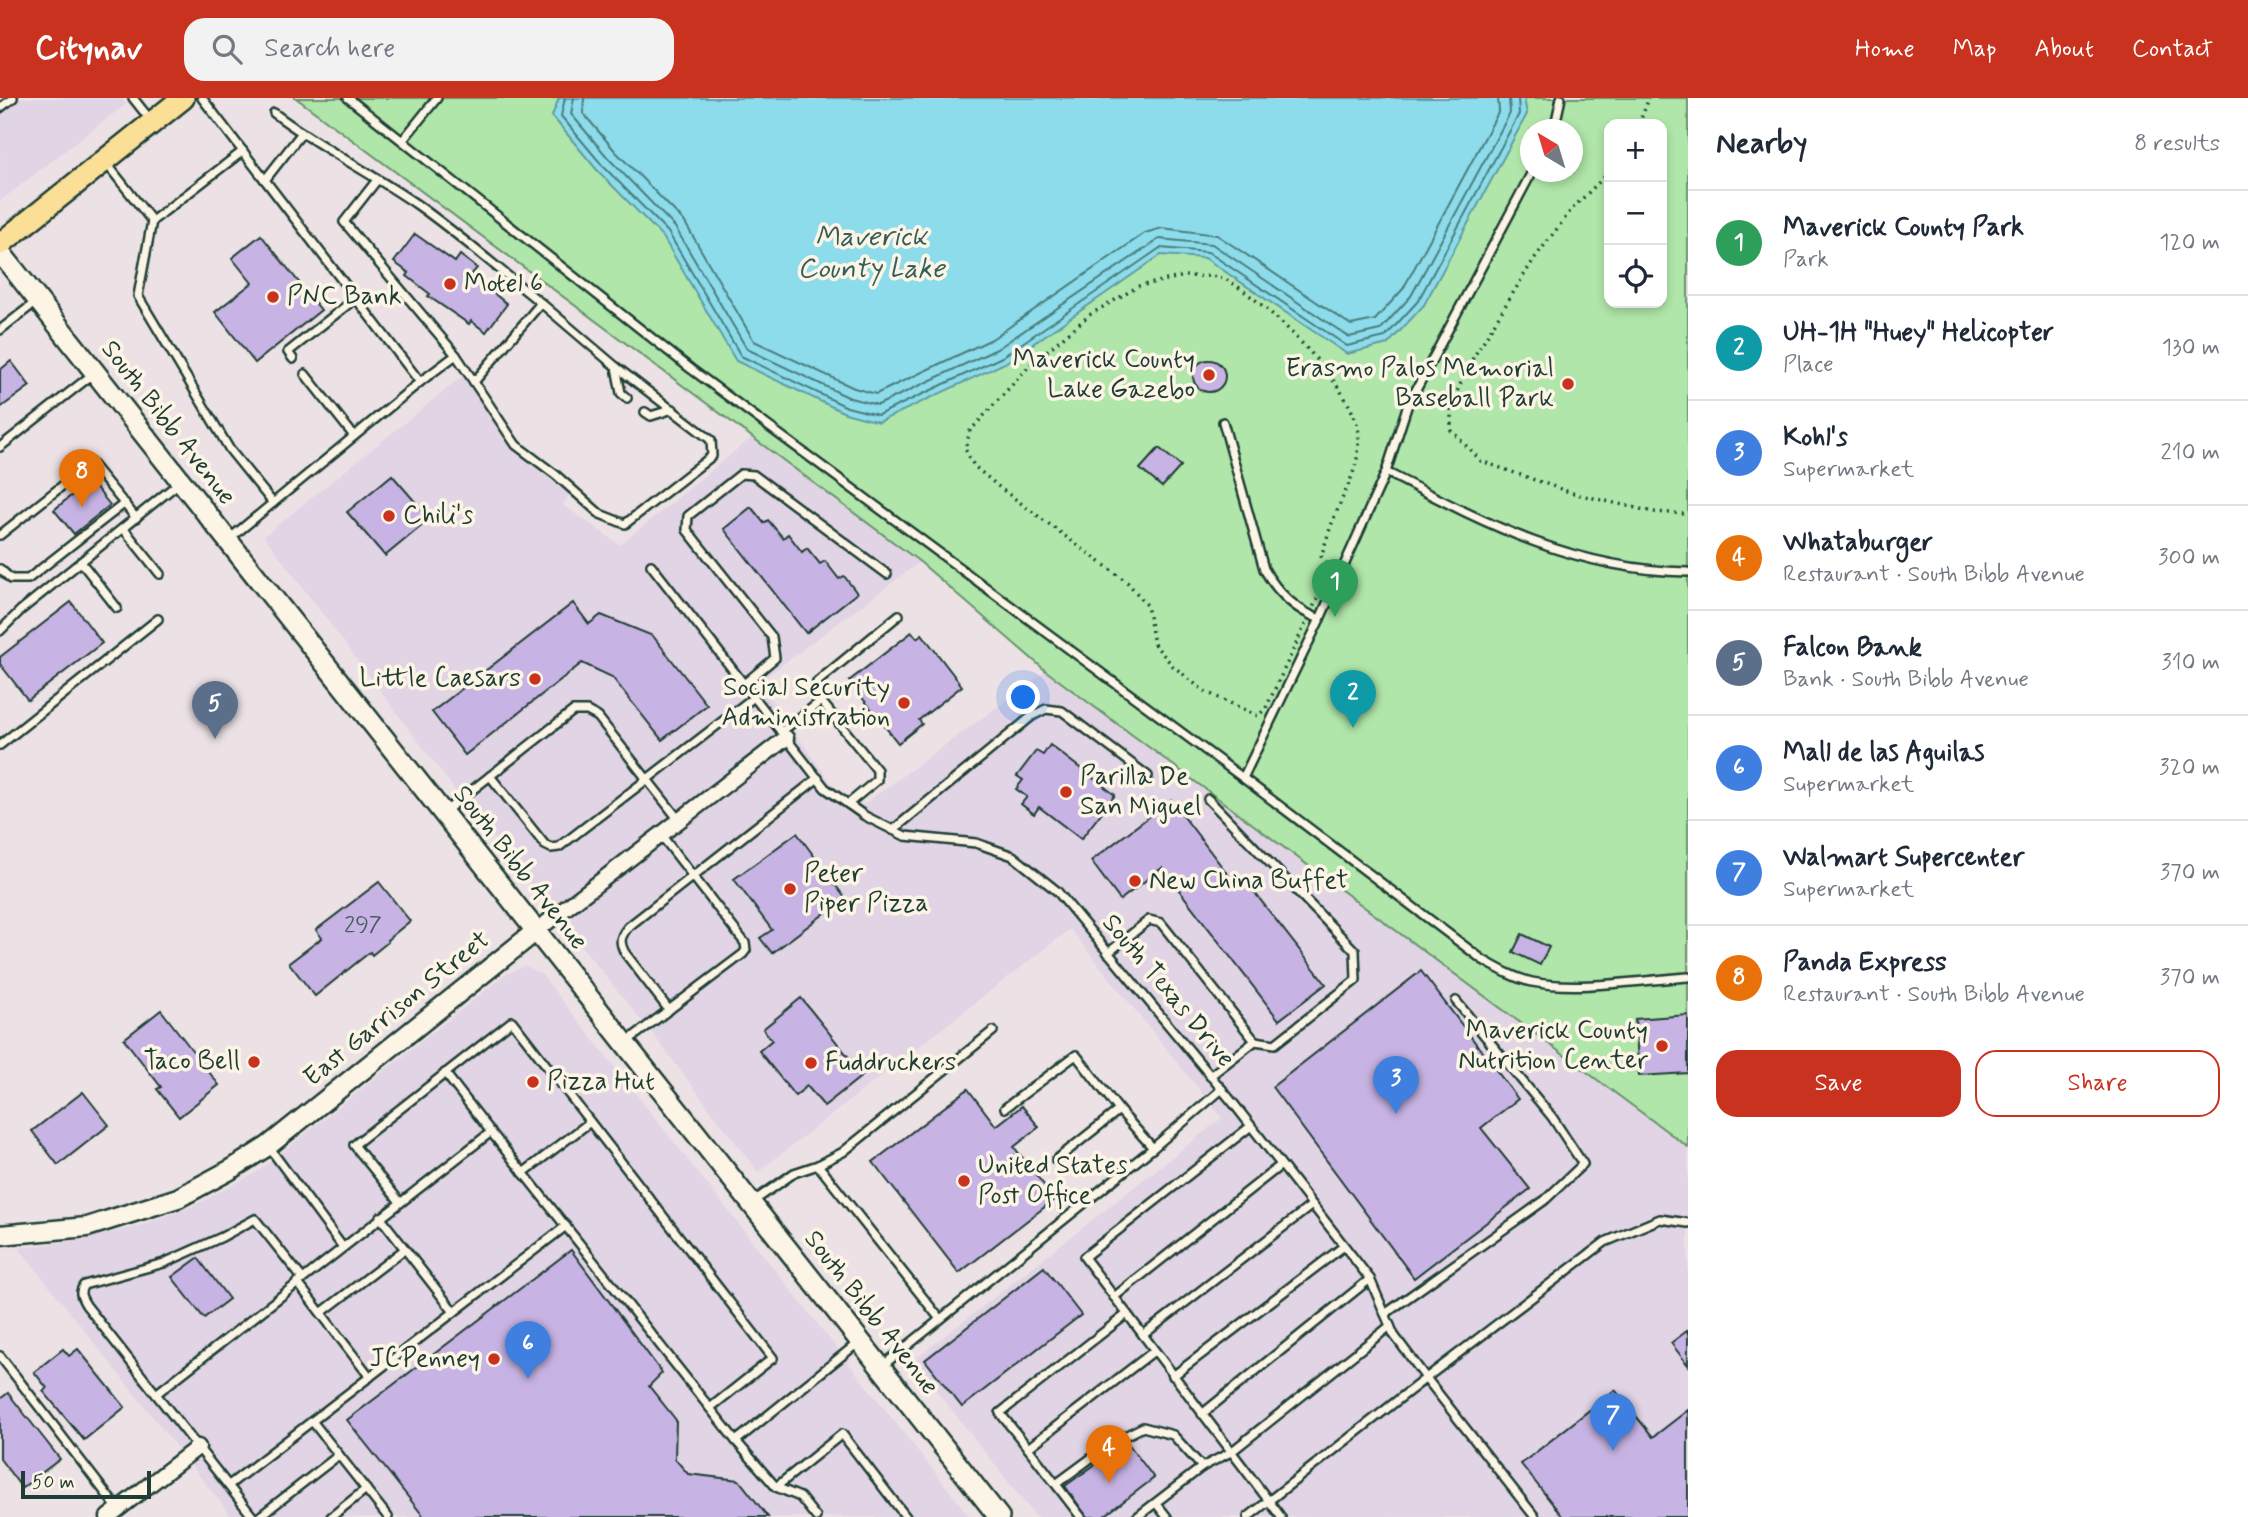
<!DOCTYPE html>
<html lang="en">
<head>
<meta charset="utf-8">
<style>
	:root { --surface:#fff; --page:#f2f2f3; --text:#1f2937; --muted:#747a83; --line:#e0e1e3; --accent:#c8321e }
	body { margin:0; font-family:Mynerve,sans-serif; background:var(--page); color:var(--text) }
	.controls { position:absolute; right:21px; top:21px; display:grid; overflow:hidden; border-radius:14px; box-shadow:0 4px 10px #0003 }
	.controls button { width:63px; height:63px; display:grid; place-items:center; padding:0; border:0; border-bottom:2px solid var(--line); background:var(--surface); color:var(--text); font:35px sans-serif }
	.compass { position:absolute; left:1520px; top:21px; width:63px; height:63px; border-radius:50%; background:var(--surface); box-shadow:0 4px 10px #0003; rotate:322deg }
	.scale { position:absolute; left:21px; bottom:18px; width:130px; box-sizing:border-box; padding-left:7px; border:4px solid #1f3d34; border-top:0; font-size:19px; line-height:24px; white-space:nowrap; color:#1f3d34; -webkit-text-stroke:5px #fcf5e5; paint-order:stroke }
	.you { position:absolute; left:1024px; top:600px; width:24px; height:24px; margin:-18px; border:5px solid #fff; border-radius:50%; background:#1a73e8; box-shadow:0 0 0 10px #1a73e833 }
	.badge { display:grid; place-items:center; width:46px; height:46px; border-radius:50%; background:var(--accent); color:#fff; font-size:23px; font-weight:700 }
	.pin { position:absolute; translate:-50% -58px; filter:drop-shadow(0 2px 4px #0008) }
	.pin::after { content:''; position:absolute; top:37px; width:24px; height:21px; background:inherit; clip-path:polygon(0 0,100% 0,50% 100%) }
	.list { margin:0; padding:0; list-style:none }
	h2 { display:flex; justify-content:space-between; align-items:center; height:91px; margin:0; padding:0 28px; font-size:30px }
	h2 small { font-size:23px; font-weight:400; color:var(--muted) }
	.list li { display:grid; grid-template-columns:46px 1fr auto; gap:21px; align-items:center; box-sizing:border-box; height:105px; padding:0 28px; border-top:2px solid var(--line) }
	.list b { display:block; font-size:26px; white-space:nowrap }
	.list p { margin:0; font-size:23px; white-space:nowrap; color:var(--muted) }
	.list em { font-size:23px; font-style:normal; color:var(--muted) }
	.actions { display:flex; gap:14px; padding:21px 28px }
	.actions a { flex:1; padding:16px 0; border:2px solid var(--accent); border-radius:21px; text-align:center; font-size:24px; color:var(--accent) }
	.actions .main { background:var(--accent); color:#fff }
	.icon { flex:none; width:38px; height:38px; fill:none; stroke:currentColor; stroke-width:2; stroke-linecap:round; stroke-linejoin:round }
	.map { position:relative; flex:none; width:1688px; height:1419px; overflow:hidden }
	header { display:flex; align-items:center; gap:42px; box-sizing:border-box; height:98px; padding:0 35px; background:var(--accent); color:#fff }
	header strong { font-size:33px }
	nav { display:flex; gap:38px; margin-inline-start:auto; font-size:24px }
	.search { width:490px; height:63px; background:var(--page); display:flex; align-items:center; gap:18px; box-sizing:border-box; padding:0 24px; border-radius:21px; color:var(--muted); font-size:26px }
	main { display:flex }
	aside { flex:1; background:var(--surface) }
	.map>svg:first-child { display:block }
	.built { fill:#e1d4e5 }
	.green { fill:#b0e6a9; stroke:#68926e; stroke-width:2; fill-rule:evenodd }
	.water { fill:#8ddceb; stroke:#619ca2; stroke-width:2 }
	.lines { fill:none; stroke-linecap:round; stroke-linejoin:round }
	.shore { stroke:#4b7d7d; stroke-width:2 }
	.building { fill:#c8b4e4; stroke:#1f3d34; stroke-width:2 }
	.service-casing { stroke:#1f3d34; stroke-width:12 }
	.minor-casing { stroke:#1f3d34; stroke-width:19 }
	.tertiary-casing { stroke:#1f3d34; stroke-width:23 }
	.secondary-casing { stroke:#1f3d34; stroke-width:24 }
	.primary-casing { stroke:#1f3d34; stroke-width:26 }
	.path { stroke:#1f3d34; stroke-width:3.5; stroke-dasharray:2 5; stroke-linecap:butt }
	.service { stroke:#fcf5e5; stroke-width:7 }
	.minor { stroke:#fcf5e5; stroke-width:14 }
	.tertiary { stroke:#fcf5e5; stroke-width:18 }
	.secondary { stroke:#fcf5e5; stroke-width:19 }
	.primary { stroke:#fbdf96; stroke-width:21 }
	.poi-dot { fill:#c8321e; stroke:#fcf5e5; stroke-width:2.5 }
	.labels { text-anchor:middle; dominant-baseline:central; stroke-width:7; stroke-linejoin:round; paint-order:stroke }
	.number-label { font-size:23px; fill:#495b60 }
	.poi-label { font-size:26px; fill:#1f3d34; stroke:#fcf5e5; text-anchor:start }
	.street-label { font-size:26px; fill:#1f3d34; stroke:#fcf5e5 }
	.water-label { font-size:28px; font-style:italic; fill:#355d59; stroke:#fcf5e5 }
</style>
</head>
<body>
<header>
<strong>Citynav</strong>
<div class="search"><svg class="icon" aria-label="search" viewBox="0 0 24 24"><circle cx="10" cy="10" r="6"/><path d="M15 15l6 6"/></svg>Search here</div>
<nav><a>Home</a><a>Map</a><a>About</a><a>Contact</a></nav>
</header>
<main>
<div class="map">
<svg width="1688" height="1419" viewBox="0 0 1688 1419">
	<rect width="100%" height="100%" fill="#ece2e5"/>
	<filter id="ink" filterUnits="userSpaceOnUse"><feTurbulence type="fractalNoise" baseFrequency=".0143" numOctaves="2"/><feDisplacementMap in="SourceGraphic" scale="14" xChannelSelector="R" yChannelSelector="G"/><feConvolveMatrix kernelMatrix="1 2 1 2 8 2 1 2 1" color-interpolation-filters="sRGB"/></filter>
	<g filter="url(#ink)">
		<g class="built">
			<path d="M0,0H121L126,6L0,103Z"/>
			<path d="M464,277L525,355L571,394L563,407L620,447L751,340L920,464L759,584L834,689L863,707L1046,573L1222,706L1688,1038V1419H1036L913,1263L1222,1020L1070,831L758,1074L655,939L460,699L264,438Z"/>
			<path d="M526,868L542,877L970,1419H232L19,1150L86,1141L139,1128L193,1108L257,1074L506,876Z"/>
		</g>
		<path class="green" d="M296,0H1688V1049L1046,573L920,464ZM1609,26H1662V205H1609ZM1531,32H1573V74H1531Z"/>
		<path class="water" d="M559,0H1524L1527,16L1424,207L1388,246L1347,256L1205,160L1161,157L1005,265L879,324L845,315L736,263L663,139L597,72L552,18Z"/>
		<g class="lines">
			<g class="shore">
				<path d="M565,0L561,18L602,67L668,134L741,258L847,309L878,317L1002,259L1160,150L1208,154L1347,248L1385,239L1418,203L1519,16L1518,0"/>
				<path d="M574,0L571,16L609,61L675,129L747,251L850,300L878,307L997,251L1159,141L1212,146L1349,239L1380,232L1411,198L1510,15L1509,0"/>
				<path d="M584,0L583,15L616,54L684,123L754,243L854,290L876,296L992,241L1145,135L1162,130L1217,137L1351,227L1375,222L1403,191L1499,13L1498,0"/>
			</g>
		</g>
		<g class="building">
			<path d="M415,136L455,164L460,157L477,170L471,177L507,206L486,234L471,223L469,226L428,198L430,196L407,178L409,175L394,164Z"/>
			<path d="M261,137L321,212L255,265L215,214L252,185L232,160Z"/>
			<circle cx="1209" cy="278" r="16"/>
			<path d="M11,263L30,288L0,310V272Z"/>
			<path d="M1159,350L1181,368L1162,389L1140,371Z"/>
			<path d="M392,377L430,421L385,458L347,414Z"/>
			<path d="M90,382L110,407L74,436L54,412Z"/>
			<path d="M751,409L764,425L768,422L783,440L788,436L802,454L807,450L820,466L825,463L839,481L844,478L857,495L806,535L724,431Z"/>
			<path d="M71,504L102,545L28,602L0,566V559Z"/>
			<path d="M573,505L589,526L601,517L653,538L707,607L662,642L612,579L582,565L465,657L432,614Z"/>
			<path d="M912,534L917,540L922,536L962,588L919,622L922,626L898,645L849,583Z"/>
			<path d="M1050,647L1115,697L1081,741L1039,709L1034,716L1021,706L1027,699L1016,691L1023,682L1017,678L1036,653L1043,657Z"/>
			<path d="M1171,702L1236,787L1244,781L1326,886L1279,922L1162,770L1120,802L1091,763Z"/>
			<path d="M797,735L845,800L772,855L760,840L772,832L734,781Z"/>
			<path d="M379,784L410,823L387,842L388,844L372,857L370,854L315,898L289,865L322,840L316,832Z"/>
			<path d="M1522,836L1549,849L1540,867L1513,854Z"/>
			<path d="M1421,873L1518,1001L1481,1030L1530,1091L1414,1180L1272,989Z"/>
			<path d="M801,900L863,977L824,1008L807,988L795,998L759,953L772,942L763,931Z"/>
			<path d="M161,912L219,987L179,1019L157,991L161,989L124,941Z"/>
			<path d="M1688,917V975L1639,978L1635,921Z"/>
			<path d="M968,991L996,1028L1022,1008L1039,1029L1014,1049L1055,1101L959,1175L873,1064Z"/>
			<path d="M83,994L109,1027L58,1067L32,1033Z"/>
			<path d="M571,1152L662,1275L649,1288L676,1322L675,1361L688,1376L739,1382L768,1419H424L347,1322Z"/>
			<path d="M198,1160L229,1201L204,1220L172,1179Z"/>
			<path d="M1044,1169L1081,1217L962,1309L925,1262Z"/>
			<path d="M1688,1232V1267L1671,1245Z"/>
			<path d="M63,1251L69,1258L78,1251L125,1309L84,1342L43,1293L47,1290L34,1274Z"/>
			<path d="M1615,1292L1653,1339L1688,1312V1419H1563L1521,1366Z"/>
			<path d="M8,1295L60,1361L22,1390L0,1361V1301Z"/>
			<path d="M1127,1344L1154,1380L1103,1419H1087L1065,1388Z"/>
		</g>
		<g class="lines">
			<g class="service-casing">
				<g id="service">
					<path d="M133,0L152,24"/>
					<path d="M202,0L420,284L228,442"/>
					<path d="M348,0L691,271L1243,680L1483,862C1499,871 1514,880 1532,884C1577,893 1642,882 1688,879"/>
					<path d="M0,10L13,0"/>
					<path d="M274,15C320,50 372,75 419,108C461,138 501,173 541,205L474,284L456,257L344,124L377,82"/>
					<path d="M1554,32L1561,0"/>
					<path d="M403,42L437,0"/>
					<path d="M243,53L152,123L138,198L230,352L273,405"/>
					<path d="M107,66L152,123"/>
					<path d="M265,82L301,36"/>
					<path d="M0,232L37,203"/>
					<path d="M293,261L288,254L356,200"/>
					<path d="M616,269L621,295L627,300"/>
					<path d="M305,276L354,338"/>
					<path d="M420,284L456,257"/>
					<path d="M474,284L516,347L556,377L600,416L625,426L712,358L711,342L615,268L541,205"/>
					<path d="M645,314L651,318L673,311"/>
					<path d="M1223,324L1264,471C1277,494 1295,512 1320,521"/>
					<path d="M0,349L93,276"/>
					<path d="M1386,374C1485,425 1573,472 1688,474"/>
					<path d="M123,430L160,476"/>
					<path d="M0,437L91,365L136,420"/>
					<path d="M81,464L117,510"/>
					<path d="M651,467L825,690L865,718L905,738L976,745L1013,758L1057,793L1234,1006L1370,1181L1394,1237L1426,1280L1248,1419"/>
					<path d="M0,471L11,481H28L125,405"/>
					<path d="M0,533L21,512L180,384"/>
					<path d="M744,586L775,560L772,539L687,432L688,418L741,376L754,377L887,476"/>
					<path d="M821,603L877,672V682L848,706"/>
					<path d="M781,634L821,603L817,584L899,517"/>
					<path d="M0,647L158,521"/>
					<path d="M490,678L545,747L551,750L559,749L754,599"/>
					<path d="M1243,680L1320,521L1386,374L1407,309L1532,74"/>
					<path d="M1208,701L1355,853L1356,882L1275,946L1255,943L1210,978"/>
					<path d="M443,715L573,613H587L598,619L679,722"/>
					<path d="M893,732L1032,618L1046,611L1062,613L1148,678"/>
					<path d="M1108,855L1149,822L1161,825L1255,943"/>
					<path d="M669,912L625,855C619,844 620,839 628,829L818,680"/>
					<path d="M625,945L743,856L746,852L745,845L661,737"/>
					<path d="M445,975L491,1034"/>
					<path d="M1005,1010L1076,957L1119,1012"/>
					<path d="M1251,1028L1084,1159L1281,1419"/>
					<path d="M268,1048L342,1148"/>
					<path d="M1056,1062L1119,1012L1153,1050"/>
					<path d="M818,1067L940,1221"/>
					<path d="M523,1075L590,1024"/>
					<path d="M400,1104L354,1047L512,923L773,1260L710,1310"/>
					<path d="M751,1105L794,1075L818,1067L843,1054L993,933"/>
					<path d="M380,1119L454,1214"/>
					<path d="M297,1184L370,1279"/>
					<path d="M1114,1199L1281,1067"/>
					<path d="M321,1215L405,1151"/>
					<path d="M1127,1216L1000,1315L1028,1350L1154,1253"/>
					<path d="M1385,1216L1545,1102L1583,1066L1552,1019L1456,903"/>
					<path d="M1143,1237L1312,1107"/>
					<path d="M0,1258L118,1411"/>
					<path d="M881,1269L1153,1050L1222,991"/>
					<path d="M1173,1278L1344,1148"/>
					<path d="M156,1296L86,1207C82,1200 78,1195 84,1187L164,1165L222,1139L255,1121L302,1180"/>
					<path d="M1202,1316L1370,1181"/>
					<path d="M312,1323L388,1419"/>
					<path d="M736,1343L859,1244"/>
					<path d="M1028,1350L1081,1419"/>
					<path d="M1056,1386L1113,1344L1143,1329L1173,1337L1202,1369"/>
					<path d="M229,1387L566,1128"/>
					<path d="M776,1389L842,1336L906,1419"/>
					<path d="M1156,1405L1167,1419"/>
					<path d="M253,1419L156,1296L491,1034L736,1343L776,1389L800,1399L816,1419"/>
					<path d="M259,1419L339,1357"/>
					<path d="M331,1419L366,1391"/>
					<path d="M1137,1419L1202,1369L1231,1354L1390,1228"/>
					<path d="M1535,1419L1426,1280L1605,1144L1660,1121L1688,1125"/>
				</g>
			</g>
			<g class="minor-casing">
				<g id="minor">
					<path d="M536,833L786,640"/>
					<path d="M108,1419L198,1349"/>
				</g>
			</g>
			<g class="tertiary-casing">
				<path id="tertiary" d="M0,1137L87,1129L178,1100L230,1072L268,1048L536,833"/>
			</g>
			<g class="secondary-casing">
				<path id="secondary" d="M0,154L999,1419"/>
			</g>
			<g class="primary-casing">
				<path id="primary" d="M0,146L183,0"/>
			</g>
			<g class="path">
				<path d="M1639,26L1649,0"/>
				<path d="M1609,74L1572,111L1534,161L1470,265L1451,307V332L1481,363L1572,395L1653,414L1688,416"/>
				<path d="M1185,178C1197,179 1217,176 1227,182C1267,204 1356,291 1359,337C1360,370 1346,389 1335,418C1329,431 1326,445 1321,458L1331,471L1266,610L1258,618L1204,593L1173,568L1154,546L1147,507L1127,484L999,389L974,368L965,351L970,333L1031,266L1091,216L1139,188Z"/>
			</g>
			<use href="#service" class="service"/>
			<use href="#minor" class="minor"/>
			<use href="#tertiary" class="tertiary"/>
			<use href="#secondary" class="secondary"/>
			<use href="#primary" class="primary"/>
		</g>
	</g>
	<g class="poi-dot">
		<circle cx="450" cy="186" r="7"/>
		<circle cx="273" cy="199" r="7"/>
		<circle cx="1209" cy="277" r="7"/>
		<circle cx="1568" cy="286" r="7"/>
		<circle cx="389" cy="418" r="7"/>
		<circle cx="535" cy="581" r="7"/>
		<circle cx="904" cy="605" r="7"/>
		<circle cx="1066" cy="694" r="7"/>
		<circle cx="1135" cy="783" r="7"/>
		<circle cx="790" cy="791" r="7"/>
		<circle cx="1662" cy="948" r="7"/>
		<circle cx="254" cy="964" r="7"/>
		<circle cx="811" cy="965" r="7"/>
		<circle cx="533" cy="984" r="7"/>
		<circle cx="964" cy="1083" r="7"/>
		<circle cx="494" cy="1261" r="7"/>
	</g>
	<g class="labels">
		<g class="number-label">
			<text x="363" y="828">297</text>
		</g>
		<g class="poi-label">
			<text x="464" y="186">Motel 6</text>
			<text x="287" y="199">PNC Bank</text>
			<text x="1195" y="262" text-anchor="end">Maverick County<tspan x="1195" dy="30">Lake Gazebo</tspan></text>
			<text x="1554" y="271" text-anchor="end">Erasmo Palos Memorial<tspan x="1554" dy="30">Baseball Park</tspan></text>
			<text x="403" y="418">Chili's</text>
			<text x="521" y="581" text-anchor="end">Little Caesars</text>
			<text x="890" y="590" text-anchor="end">Social Security<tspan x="890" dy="30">Administration</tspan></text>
			<text x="1080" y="679">Parilla De<tspan x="1080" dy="30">San Miguel</tspan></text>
			<text x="804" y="776">Peter<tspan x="804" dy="30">Piper Pizza</tspan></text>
			<text x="1149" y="783">New China Buffet</text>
			<text x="1648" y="933" text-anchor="end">Maverick County<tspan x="1648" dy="30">Nutrition Center</tspan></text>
			<text x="240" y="964" text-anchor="end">Taco Bell</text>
			<text x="825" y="965">Fuddruckers</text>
			<text x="547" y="984">Pizza Hut</text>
			<text x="978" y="1068">United States<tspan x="978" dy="30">Post Office</tspan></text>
			<text x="480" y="1261" text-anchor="end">JCPenney</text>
		</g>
		<g class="street-label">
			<text transform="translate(168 325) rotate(52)">South Bibb Avenue</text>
			<text transform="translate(520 770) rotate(52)">South Bibb Avenue</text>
			<text transform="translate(1168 893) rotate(50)">South Texas Drive</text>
			<text transform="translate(397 911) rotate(-39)">East Garrison Street</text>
			<text transform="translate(871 1215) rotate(52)">South Bibb Avenue</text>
		</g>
		<g class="water-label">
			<text x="871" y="139">Maverick<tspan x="871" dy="32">County Lake</tspan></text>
		</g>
	</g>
</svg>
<div class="controls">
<button>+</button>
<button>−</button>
<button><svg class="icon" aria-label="locate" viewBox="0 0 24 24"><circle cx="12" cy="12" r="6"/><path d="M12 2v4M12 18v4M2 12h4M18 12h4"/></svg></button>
</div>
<svg class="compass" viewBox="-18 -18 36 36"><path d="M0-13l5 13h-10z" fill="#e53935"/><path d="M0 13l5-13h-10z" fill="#747a83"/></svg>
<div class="scale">50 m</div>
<div class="you"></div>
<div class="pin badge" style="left:1335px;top:519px;background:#2e9e5b">1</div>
<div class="pin badge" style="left:1353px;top:630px;background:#0f9aa8">2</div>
<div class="pin badge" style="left:1396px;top:1016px;background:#3f7fe0">3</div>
<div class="pin badge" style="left:1109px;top:1385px;background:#e8710a">4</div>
<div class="pin badge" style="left:215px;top:641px;background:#5c6f8a">5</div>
<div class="pin badge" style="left:528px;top:1281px;background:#3f7fe0">6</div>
<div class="pin badge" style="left:1613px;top:1353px;background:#3f7fe0">7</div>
<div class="pin badge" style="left:82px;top:409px;background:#e8710a">8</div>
</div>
<aside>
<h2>Nearby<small>8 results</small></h2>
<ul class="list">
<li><span class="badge" style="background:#2e9e5b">1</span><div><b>Maverick County Park</b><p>Park</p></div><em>120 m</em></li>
<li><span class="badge" style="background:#0f9aa8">2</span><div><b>UH-1H &quot;Huey&quot; Helicopter</b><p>Place</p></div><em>130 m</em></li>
<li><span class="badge" style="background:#3f7fe0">3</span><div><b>Kohl's</b><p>Supermarket</p></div><em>210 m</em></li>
<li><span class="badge" style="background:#e8710a">4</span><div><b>Whataburger</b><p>Restaurant · South Bibb Avenue</p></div><em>300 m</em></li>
<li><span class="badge" style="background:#5c6f8a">5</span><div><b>Falcon Bank</b><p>Bank · South Bibb Avenue</p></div><em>310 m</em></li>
<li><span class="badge" style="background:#3f7fe0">6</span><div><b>Mall de las Aguilas</b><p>Supermarket</p></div><em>320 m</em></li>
<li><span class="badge" style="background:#3f7fe0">7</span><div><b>Walmart Supercenter</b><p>Supermarket</p></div><em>370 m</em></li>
<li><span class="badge" style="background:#e8710a">8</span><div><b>Panda Express</b><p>Restaurant · South Bibb Avenue</p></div><em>370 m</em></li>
</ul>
<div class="actions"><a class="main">Save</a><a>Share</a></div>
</aside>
</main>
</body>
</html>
